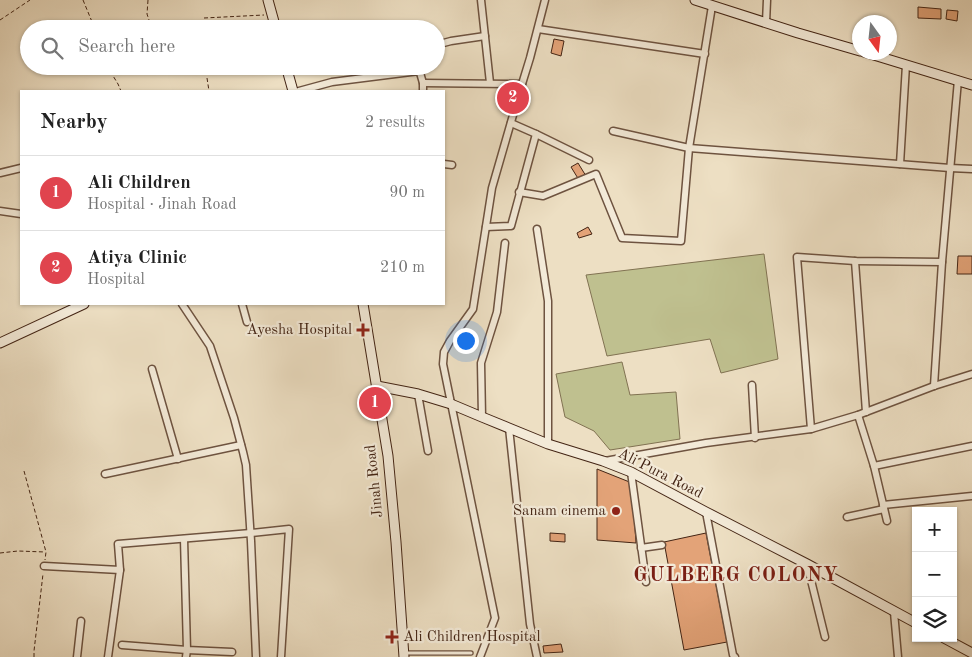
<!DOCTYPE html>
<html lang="en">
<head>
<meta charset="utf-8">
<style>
	:root { --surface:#fff; --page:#f2f2f2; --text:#222; --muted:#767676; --line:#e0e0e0; --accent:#8f2418 }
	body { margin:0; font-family:"Old Standard TT",serif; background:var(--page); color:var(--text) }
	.controls { position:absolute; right:15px; bottom:15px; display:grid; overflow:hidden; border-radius:0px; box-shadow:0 1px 4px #0004 }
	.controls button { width:45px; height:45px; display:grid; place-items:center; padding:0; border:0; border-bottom:1px solid var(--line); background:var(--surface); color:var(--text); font:25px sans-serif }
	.compass { position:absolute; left:852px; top:15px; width:45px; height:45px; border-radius:50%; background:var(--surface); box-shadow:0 1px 4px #0004; rotate:165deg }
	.you { position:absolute; left:465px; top:340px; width:18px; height:18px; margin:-12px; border:4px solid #fff; border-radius:50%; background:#1a73e8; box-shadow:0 0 0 8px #1a73e833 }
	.badge { display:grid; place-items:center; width:32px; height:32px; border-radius:50%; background:var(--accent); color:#fff; font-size:16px; font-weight:700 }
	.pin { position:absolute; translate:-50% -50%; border:2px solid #fff; box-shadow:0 1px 5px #0006 }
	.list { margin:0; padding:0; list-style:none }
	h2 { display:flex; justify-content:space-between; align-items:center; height:65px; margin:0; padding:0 20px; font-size:21px }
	h2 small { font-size:16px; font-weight:400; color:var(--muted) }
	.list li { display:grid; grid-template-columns:32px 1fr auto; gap:15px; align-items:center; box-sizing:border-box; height:75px; padding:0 20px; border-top:1px solid var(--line) }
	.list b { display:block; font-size:19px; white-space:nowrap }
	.list p { margin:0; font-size:16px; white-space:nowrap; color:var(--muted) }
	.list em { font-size:16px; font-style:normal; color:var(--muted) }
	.icon { flex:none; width:28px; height:28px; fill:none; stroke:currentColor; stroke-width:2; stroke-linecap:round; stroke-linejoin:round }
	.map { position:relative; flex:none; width:972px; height:657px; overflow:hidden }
	.search { position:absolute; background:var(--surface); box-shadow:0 1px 4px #0004; left:20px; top:20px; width:425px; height:55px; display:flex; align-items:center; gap:12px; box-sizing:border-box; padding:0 18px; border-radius:28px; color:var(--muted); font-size:19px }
	.panel { position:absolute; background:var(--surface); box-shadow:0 1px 4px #0004; left:20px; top:90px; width:425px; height:215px; border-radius:0px }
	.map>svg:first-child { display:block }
	.green { fill:#bfc08f; stroke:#817252 }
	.building { fill:#e3a378; stroke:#432414 }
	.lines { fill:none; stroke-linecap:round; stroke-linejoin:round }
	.lane-casing { stroke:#6e5340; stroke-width:5.5 }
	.street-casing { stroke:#6e5340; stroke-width:9 }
	.secondary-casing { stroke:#432414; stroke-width:11 }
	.path { stroke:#432414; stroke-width:1; stroke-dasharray:4 2.5; stroke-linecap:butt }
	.lane { stroke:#f3ead8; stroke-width:3 }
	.street { stroke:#f3ead8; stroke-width:6 }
	.secondary { stroke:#f3ead8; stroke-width:9 }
	.poi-dot { fill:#8f2418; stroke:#f3ead8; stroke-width:2 }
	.labels { text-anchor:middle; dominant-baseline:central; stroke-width:4.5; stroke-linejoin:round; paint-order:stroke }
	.poi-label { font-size:15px; fill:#432414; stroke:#f3ead8; text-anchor:end }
	.street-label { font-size:15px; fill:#432414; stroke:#f3ead8 }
	.district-label { font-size:20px; font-weight:bold; letter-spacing:1px; fill:#7a1f14; stroke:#f3ead8 }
</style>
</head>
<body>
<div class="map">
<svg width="972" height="657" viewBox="0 0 972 657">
	<rect width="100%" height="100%" fill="#eddfc3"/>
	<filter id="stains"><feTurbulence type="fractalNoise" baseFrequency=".004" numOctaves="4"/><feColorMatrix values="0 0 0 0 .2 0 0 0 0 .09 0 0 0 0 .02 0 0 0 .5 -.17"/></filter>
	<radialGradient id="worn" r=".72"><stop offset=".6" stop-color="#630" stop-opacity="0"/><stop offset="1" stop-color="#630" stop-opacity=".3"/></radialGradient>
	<g class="green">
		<path d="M764,254L778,359L721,373L710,339L607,356L586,275Z"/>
		<path d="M622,362L630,395L676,392L680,439L610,450L594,431L565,417L556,374Z"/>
	</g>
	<g class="building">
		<path d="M918,7L941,9V19L918,18Z"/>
		<path d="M947,10L958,11L957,21L946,19Z"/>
		<path d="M554,39L564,41L561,56L551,53Z"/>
		<path d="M578,163L586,176L579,180L571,167Z"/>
		<path d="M588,227L592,234L579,238L577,233Z"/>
		<path d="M958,256H972V274H957Z"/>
		<path d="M597,469L632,483L636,543L597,540Z"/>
		<path d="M550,533L565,534V542L550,541Z"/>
		<path d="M706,533L727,642L684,650L664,542Z"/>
		<path d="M561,644L563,652L544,653L543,646Z"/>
	</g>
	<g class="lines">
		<g class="lane-casing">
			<path id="lane" d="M404,653H471"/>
		</g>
		<g class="street-casing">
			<g id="street">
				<path d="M481,0L490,83"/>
				<path d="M766,23L767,0"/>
				<path d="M538,29L705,54"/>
				<path d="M436,45L451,41L485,36"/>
				<path d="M418,66L423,83V91"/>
				<path d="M423,83L522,84"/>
				<path d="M299,91L332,82L419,71"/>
				<path d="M613,131L689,148L950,168L972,169"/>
				<path d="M536,134L589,160"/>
				<path d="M444,164L452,165"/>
				<path d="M900,164L906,65"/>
				<path d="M0,173L21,168"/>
				<path d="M519,192L543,196L596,174L622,238L681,241L689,148L712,6"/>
				<path d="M0,211L21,214"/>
				<path d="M486,227L511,226L536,134L511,123"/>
				<path d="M537,229L548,301V444"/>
				<path d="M855,261L866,412"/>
				<path d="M182,304L210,346L234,418L243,452L246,465L251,541L256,657"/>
				<path d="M242,304L247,322"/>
				<path d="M152,369L178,459"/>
				<path d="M752,385L755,438"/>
				<path d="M934,386L942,262L958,80"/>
				<path d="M418,394L428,451"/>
				<path d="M858,415L874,466L887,521"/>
				<path d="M482,417L481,363L497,312L505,243"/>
				<path d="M509,428L530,624L537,657"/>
				<path d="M811,429L858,415L934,386L972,374"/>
				<path d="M605,461L706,443L811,429L797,257L855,261L942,262"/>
				<path d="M874,466L972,446"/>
				<path d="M631,472L646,582"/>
				<path d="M105,474L241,445"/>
				<path d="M883,505L972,496"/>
				<path d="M706,512L733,655L735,657"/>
				<path d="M847,517L884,509"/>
				<path d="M184,539L187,650L186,657"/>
				<path d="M641,548L662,545"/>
				<path d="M807,564L825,637"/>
				<path d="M44,566L120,570L118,544L251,533L289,529L281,657"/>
				<path d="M894,612L898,657"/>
				<path d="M122,645L187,650L232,652"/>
				<path d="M77,657L81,621"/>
				<path d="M108,657L120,570"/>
				<path d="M480,657L495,618L443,364L444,352L450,341L473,309L492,188L522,84L530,58L545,0"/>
			</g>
		</g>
		<g class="secondary-casing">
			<g id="secondary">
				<path d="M268,0L276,29"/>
				<path d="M695,0L798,33L860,51"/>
				<path d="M864,52L972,85"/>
				<path d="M286,66L293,91"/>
				<path d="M363,304L388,456L396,542L404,657"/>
				<path d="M0,343L84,304"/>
				<path d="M377,386L418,394L451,404L482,417L548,444L603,461L631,472L706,512L807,564L916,623"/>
				<path d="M944,638L972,653"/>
			</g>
		</g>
		<g class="path">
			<path d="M83,0L95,29"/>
			<path d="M148,0L147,14L152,29"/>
			<path d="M204,18L264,15"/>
			<path d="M0,20L30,0"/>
			<path d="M107,66L118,84L121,91"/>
			<path d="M153,66V70"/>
			<path d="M207,78L209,91"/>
			<path d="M24,471L46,552L45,560"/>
			<path d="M0,553L18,551L45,552"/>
			<path d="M34,657V651L43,574"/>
		</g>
		<use href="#lane" class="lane"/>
		<use href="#street" class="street"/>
		<use href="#secondary" class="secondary"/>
	</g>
	<g class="poi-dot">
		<path d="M360.5 322.5h5v5h5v5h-5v5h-5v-5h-5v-5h5z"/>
		<circle cx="616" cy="511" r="5"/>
		<path d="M389.5 629.5h5v5h5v5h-5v5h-5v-5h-5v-5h5z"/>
	</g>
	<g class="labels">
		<g class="poi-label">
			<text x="352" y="330">Ayesha Hospital</text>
			<text x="606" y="511">Sanam cinema</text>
			<text x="403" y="637" text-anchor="start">Ali Children Hospital</text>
		</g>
		<g class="street-label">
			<text transform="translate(660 474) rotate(27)">Ali Pura Road</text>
			<text transform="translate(375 481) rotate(-96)">Jinah Road</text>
		</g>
		<g class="district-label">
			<text x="736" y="576">GULBERG COLONY</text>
		</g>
	</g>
	<rect width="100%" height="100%" filter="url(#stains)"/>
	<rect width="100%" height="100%" fill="url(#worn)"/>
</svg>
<div class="controls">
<button>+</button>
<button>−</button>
<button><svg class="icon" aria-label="layers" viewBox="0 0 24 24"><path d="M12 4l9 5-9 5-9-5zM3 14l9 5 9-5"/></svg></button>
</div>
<svg class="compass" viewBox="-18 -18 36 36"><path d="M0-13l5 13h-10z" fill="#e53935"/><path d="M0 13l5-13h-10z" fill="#767676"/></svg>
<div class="you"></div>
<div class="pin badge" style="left:375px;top:403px;background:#e0444e">1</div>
<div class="pin badge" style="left:513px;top:98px;background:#e0444e">2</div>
<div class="search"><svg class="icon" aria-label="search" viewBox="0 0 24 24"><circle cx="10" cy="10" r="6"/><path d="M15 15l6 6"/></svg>Search here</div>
<section class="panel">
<h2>Nearby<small>2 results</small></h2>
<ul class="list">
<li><span class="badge" style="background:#e0444e">1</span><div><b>Ali Children</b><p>Hospital · Jinah Road</p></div><em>90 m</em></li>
<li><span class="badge" style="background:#e0444e">2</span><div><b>Atiya Clinic</b><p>Hospital</p></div><em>210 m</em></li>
</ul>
</section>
</div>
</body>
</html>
